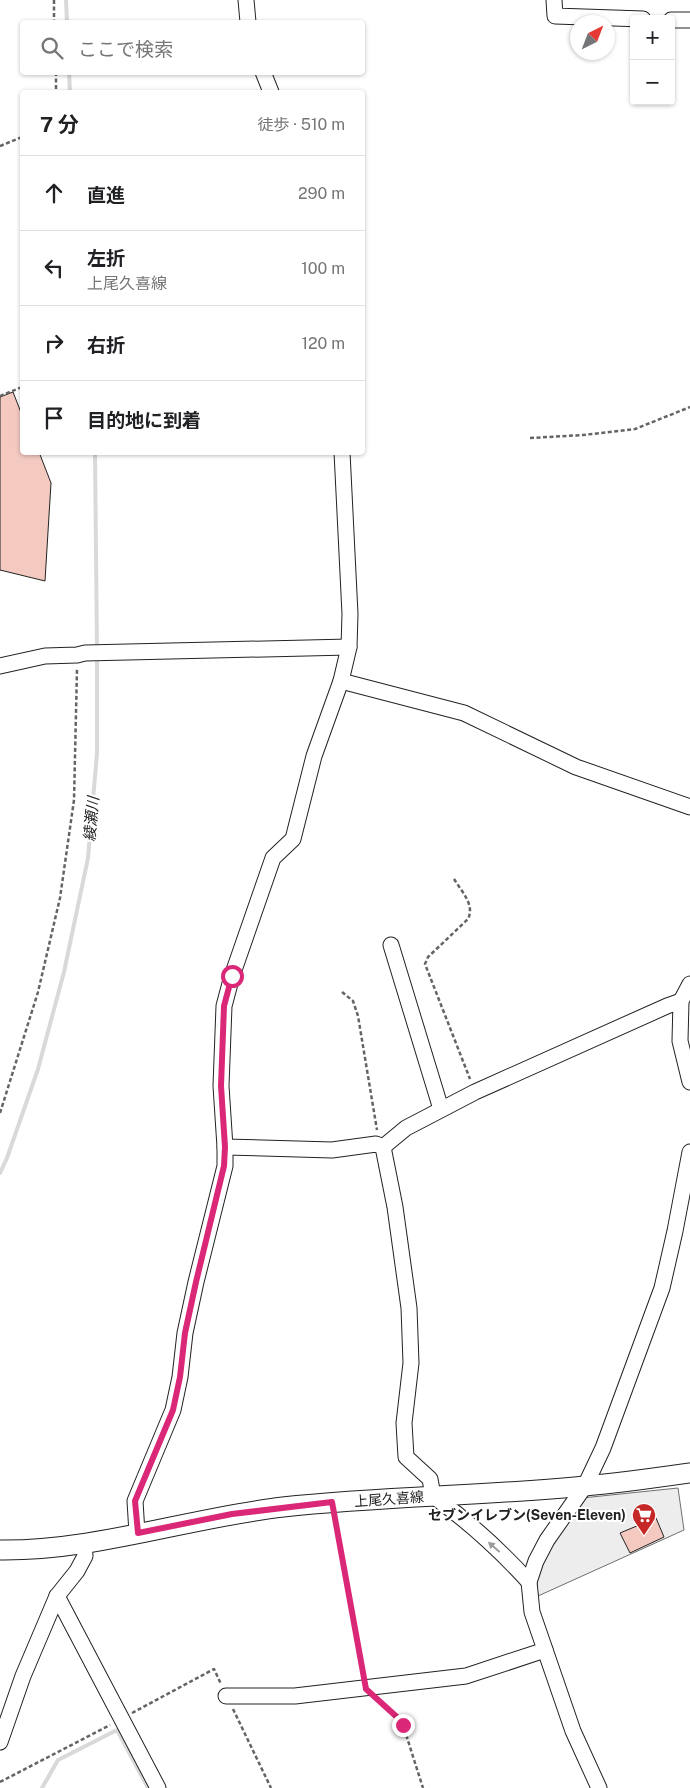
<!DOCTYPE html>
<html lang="ja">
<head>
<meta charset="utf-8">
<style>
	:root { --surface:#fff; --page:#f6f6f6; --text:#202124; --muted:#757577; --line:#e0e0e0 }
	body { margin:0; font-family:"Public Sans","Noto Sans JP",sans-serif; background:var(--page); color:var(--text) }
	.controls { position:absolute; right:15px; top:15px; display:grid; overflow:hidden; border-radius:5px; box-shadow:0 1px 4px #0004 }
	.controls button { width:45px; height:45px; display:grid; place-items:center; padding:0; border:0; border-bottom:1px solid var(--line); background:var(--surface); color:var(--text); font:25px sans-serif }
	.compass { position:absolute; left:570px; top:15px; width:45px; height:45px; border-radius:50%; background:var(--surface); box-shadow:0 1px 4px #0004; rotate:42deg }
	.stop { position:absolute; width:15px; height:15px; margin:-11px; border:4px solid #db2777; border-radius:50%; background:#fff }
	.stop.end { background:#db2777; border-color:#fff; box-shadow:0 1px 5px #0008 }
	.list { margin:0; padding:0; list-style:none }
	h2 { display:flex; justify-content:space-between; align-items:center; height:65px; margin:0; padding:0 20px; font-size:21px }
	h2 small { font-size:16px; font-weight:400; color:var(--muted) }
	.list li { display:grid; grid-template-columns:32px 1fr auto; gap:15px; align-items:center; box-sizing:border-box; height:75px; padding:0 20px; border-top:1px solid var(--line) }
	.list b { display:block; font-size:19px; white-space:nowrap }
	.list p { margin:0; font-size:16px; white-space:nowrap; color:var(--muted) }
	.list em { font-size:16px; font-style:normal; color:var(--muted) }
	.icon { flex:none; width:28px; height:28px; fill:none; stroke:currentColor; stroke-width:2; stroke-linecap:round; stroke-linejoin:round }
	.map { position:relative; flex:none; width:690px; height:1788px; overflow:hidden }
	.search { position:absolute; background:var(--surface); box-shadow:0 1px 4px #0004; left:20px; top:20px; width:345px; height:55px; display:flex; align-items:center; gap:12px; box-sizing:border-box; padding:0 18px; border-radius:5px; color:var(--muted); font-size:19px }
	.panel { position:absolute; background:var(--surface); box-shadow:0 1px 4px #0004; left:20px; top:90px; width:345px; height:365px; border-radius:5px }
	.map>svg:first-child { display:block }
	.parking { fill:#ededed; stroke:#6f6f6f }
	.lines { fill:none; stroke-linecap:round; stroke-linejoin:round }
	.stream { stroke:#d9d9d9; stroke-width:4 }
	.building { fill:#f3c9c0; stroke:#222 }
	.minor-casing { stroke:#222; stroke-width:17 }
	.major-casing { stroke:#222; stroke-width:21 }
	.path { stroke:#646464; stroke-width:2.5; stroke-dasharray:4 2.5; stroke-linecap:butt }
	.minor { stroke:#fff; stroke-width:15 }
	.major { stroke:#fff; stroke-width:19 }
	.oneway { fill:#9c9c9c }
	.route { stroke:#db2777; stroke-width:6 }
	.labels { text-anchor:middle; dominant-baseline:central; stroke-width:4; stroke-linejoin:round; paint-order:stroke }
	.street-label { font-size:14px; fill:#222; stroke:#fff }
	.poi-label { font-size:14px; font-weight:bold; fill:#222; stroke:#fff; text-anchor:end }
	.water-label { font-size:15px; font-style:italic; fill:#222; stroke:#fff }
</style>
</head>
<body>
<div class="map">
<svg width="690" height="1788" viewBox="0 0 690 1788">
	<rect width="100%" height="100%" fill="#fff"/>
	<path class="parking" d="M678,1488L684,1530L538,1596L536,1572L548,1550L582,1498Z"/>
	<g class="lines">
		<g class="stream">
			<path d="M66,0L67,22"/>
			<path d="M69,72L70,92"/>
			<path d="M95,452L97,650"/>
			<path d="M0,1173L7,1158L38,1069L64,972L88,858L97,753V657"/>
			<path d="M42,1788L58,1760L117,1730L148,1788"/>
		</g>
	</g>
	<g class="building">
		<path d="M13,392L22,415V452H39L51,483L45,581L0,570V397Z"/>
		<path d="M656,1518L664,1537L630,1553L620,1533Z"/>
	</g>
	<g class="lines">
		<g class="minor-casing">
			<g id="minor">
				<path d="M246,0L248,22"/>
				<path d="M554,0L555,16L643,19"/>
				<path d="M671,20H690"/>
				<path d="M263,72L271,92"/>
				<path d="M342,452L350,614L349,647L341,681L464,713L576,767L690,807"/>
				<path d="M0,666L45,656L77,655L85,653L349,647"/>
				<path d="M391,945L441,1109"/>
				<path d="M690,984L681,1001L680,1041L690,1082"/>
				<path d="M225,1147L332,1150L376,1144L383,1147L395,1207L409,1308L411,1363L404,1423L406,1457L430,1479L433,1496C468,1521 500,1550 529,1582"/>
				<path d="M383,1147L406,1128L475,1092L667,1006L681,1001"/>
				<path d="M137,1533L135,1501L173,1410L180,1377L185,1333L196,1282L225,1166V1147L221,1086L224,1006L232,976L273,858L293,839L314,756L341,681"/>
				<path d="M57,1596L158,1788"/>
				<path d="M226,1696H295L466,1676L545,1650"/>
				<path d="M0,1742L23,1676L57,1596L77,1571L85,1556L84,1544"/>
				<path d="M599,1788L573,1731L532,1612L529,1582L536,1561L547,1540L585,1486L603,1448L662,1288L675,1231L690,1152"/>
			</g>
		</g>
		<g class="major-casing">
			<path id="major" d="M0,1550C96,1551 188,1518 283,1507C384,1496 485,1496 585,1486C620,1483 655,1478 690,1473"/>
		</g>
		<g class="path">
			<path d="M54,0V22"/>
			<path d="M56,72V92"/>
			<path d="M0,146L22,137"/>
			<path d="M0,396L22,387"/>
			<path d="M530,438L583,435L635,429L690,407"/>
			<path d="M454,879C462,892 475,905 468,919L428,957L425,964L470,1079"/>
			<path d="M342,992L353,1001L358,1016L377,1130"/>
			<path d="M0,1113L38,992L60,898L74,800L77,669"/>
			<path d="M334,1516L364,1675"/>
			<path d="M379,1700L398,1718L403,1725L423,1788"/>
			<path d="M233,1709L271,1788"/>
			<path d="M132,1713L214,1669L221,1684"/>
			<path d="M0,1782L110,1725"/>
		</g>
		<use href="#minor" class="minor"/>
		<use href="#major" class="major"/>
	</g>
	<defs><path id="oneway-solid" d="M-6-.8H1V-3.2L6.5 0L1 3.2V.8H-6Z" transform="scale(1.25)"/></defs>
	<use class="oneway" href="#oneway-solid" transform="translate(494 1547) rotate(-139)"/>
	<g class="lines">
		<path class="route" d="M232,976L224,1006L221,1086L225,1147L224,1166L196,1282L185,1333L180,1377L173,1410L135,1501L138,1533L232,1514L332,1502L366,1689L398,1718L403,1725"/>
	</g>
	<defs>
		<g id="supermarket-pin" transform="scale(1.25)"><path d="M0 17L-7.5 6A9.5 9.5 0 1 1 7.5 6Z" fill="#c62828" stroke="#fff"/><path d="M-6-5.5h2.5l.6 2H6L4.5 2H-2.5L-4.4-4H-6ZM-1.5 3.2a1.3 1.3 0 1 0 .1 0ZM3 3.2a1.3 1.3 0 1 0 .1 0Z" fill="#fff"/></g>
	</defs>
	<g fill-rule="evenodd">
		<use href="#supermarket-pin" x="644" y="1515"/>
	</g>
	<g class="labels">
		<g class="street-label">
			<text transform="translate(389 1499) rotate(-4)">上尾久喜線</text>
		</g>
		<g class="poi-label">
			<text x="626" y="1515">セブンイレブン(Seven-Eleven)</text>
		</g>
		<g class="water-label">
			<text transform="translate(91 819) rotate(-85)">綾瀬川</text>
		</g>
	</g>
</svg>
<div class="controls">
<button>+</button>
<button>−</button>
</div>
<svg class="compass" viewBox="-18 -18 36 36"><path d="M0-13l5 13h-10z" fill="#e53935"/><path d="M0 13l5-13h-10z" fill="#757577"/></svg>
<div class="stop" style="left:232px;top:976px"></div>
<div class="stop end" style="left:403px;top:1725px"></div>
<div class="search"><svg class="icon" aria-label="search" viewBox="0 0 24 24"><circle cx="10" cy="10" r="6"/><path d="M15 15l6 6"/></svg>ここで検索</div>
<section class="panel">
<h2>7 分<small>徒歩 · 510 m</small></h2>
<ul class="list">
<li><svg class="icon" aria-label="ahead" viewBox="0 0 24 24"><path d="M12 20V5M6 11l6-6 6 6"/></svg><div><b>直進</b></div><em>290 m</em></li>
<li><svg class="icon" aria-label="left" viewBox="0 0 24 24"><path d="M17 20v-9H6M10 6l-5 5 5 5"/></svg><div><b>左折</b><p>上尾久喜線</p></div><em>100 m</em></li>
<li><svg class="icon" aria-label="right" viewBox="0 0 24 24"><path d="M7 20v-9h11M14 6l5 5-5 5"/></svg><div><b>右折</b></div><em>120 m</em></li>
<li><svg class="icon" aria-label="arrive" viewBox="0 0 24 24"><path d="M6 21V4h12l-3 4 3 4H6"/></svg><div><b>目的地に到着</b></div></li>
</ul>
</section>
</div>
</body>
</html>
